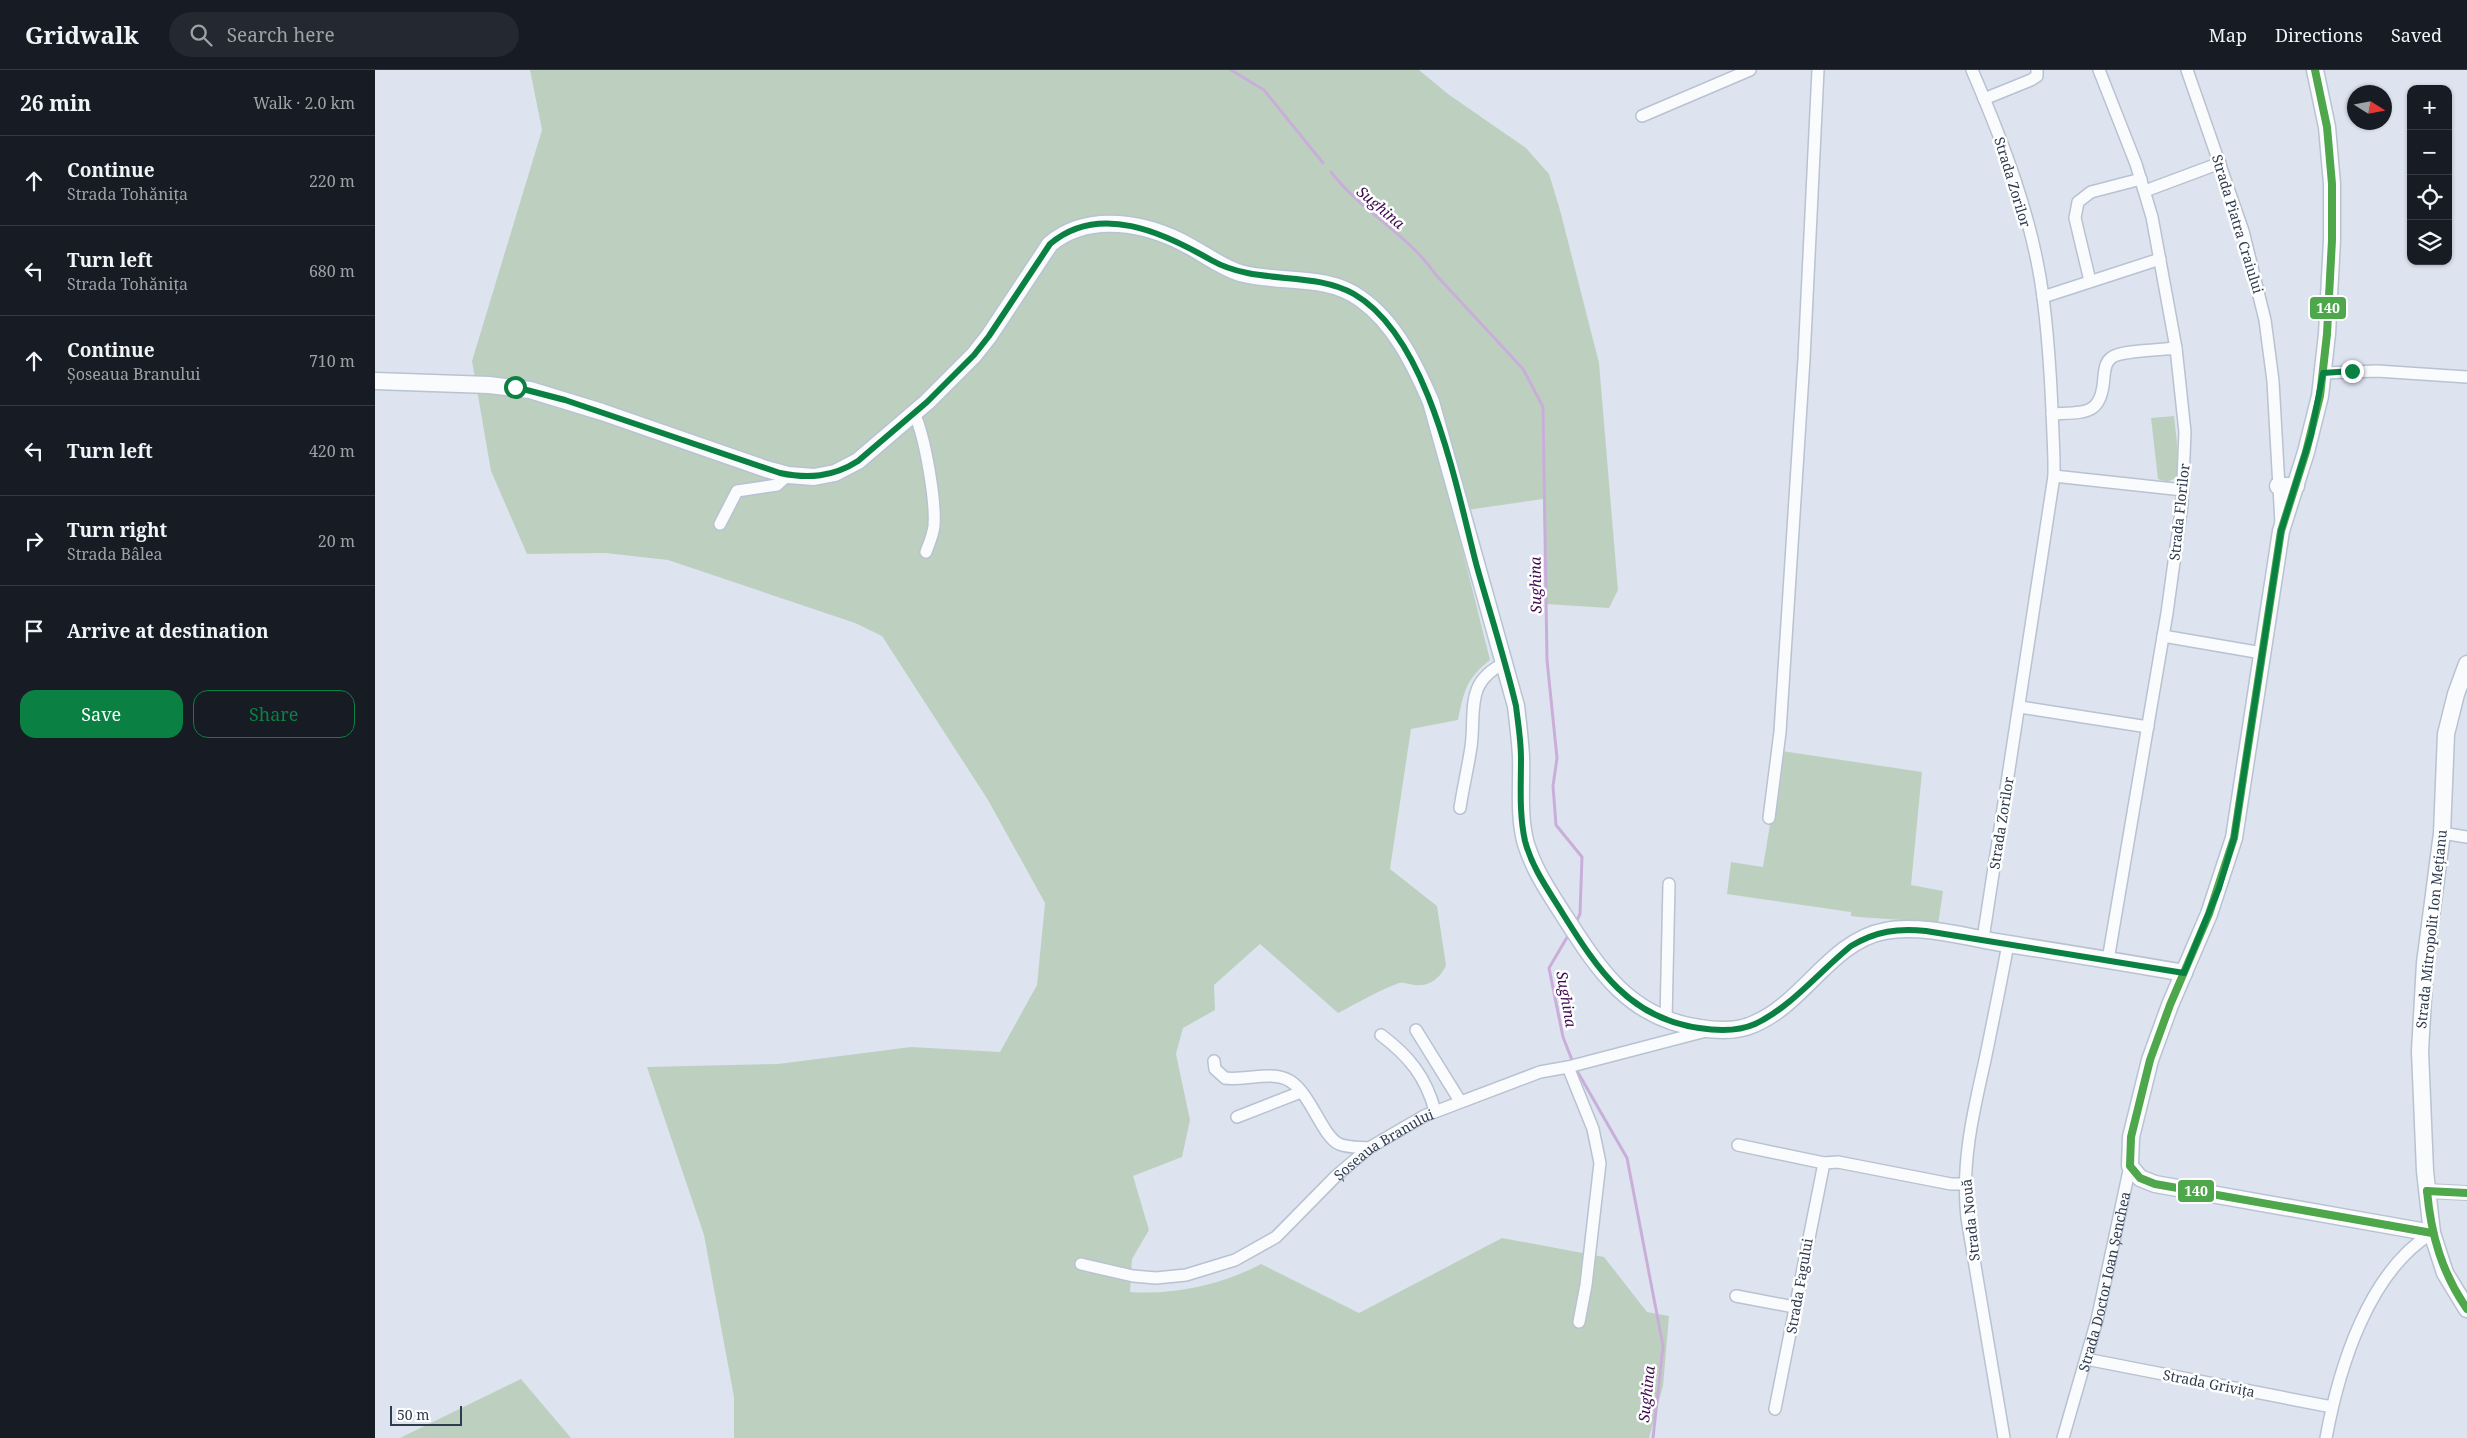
<!DOCTYPE html>
<html lang="en">
<head>
<meta charset="utf-8">
<style>
	:root { --surface:#171b24; --page:#242831; --text:#f1f3f6; --muted:#9ea1a6; --line:#363941; --accent:#0b8043 }
	body { margin:0; font-family:"Noto Serif",serif; background:var(--page); color:var(--text) }
	.controls { position:absolute; right:15px; top:15px; display:grid; overflow:hidden; border-radius:10px; box-shadow:0 1px 4px #0004 }
	.controls button { width:45px; height:45px; display:grid; place-items:center; padding:0; border:0; border-bottom:1px solid var(--line); background:var(--surface); color:var(--text); font:25px sans-serif }
	.compass { position:absolute; left:1972px; top:15px; width:45px; height:45px; border-radius:50%; background:var(--surface); box-shadow:0 1px 4px #0004; rotate:101deg }
	.scale { position:absolute; left:15px; bottom:12px; width:72px; box-sizing:border-box; padding-left:5px; border:2px solid #2e3c4f; border-top:0; font-size:14px; line-height:18px; white-space:nowrap; color:#2e3c4f; -webkit-text-stroke:4px #fff; paint-order:stroke }
	.stop { position:absolute; width:15px; height:15px; margin:-11px; border:4px solid #0b8043; border-radius:50%; background:#fff }
	.stop.end { background:#0b8043; border-color:#fff; box-shadow:0 1px 5px #0008 }
	.list { margin:0; padding:0; list-style:none }
	h2 { display:flex; justify-content:space-between; align-items:center; height:65px; margin:0; padding:0 20px; font-size:21px }
	h2 small { font-size:16px; font-weight:400; color:var(--muted) }
	.list li { display:grid; grid-template-columns:32px 1fr auto; gap:15px; align-items:center; box-sizing:border-box; height:90px; padding:0 20px; border-top:1px solid var(--line) }
	.list b { display:block; font-size:19px; white-space:nowrap }
	.list p { margin:0; font-size:16px; white-space:nowrap; color:var(--muted) }
	.list em { font-size:16px; font-style:normal; color:var(--muted) }
	.actions { display:flex; gap:10px; padding:15px 20px }
	.actions a { flex:1; padding:11px 0; border:1px solid var(--accent); border-radius:15px; text-align:center; font-size:18px; color:var(--accent) }
	.actions .main { background:var(--accent); color:#fff }
	.icon { flex:none; width:28px; height:28px; fill:none; stroke:currentColor; stroke-width:2; stroke-linecap:round; stroke-linejoin:round }
	.map { position:relative; flex:none; width:2092px; height:1368px; overflow:hidden }
	header { display:flex; align-items:center; gap:30px; box-sizing:border-box; height:70px; padding:0 25px; background:var(--surface); border-bottom:1px solid var(--line) }
	header strong { font-size:24px }
	nav { display:flex; gap:28px; margin-inline-start:auto; font-size:18px }
	.search { width:350px; height:45px; background:var(--page); display:flex; align-items:center; gap:12px; box-sizing:border-box; padding:0 18px; border-radius:28px; color:var(--muted); font-size:19px }
	main { display:flex }
	aside { flex:1; background:var(--surface) }
	.map>svg:first-child { display:block }
	.green { fill:#bdd0c0 }
	.lines { fill:none; stroke-linecap:round; stroke-linejoin:round }
	.stream { stroke:#caaeda; stroke-width:3 }
	.minor-casing { stroke:#b8c2d1; stroke-width:14 }
	.tertiary-casing { stroke:#b8c2d1; stroke-width:16 }
	.secondary-casing { stroke:#b8c2d1; stroke-width:19 }
	.minor { stroke:#fafbfd; stroke-width:11 }
	.tertiary { stroke:#fafbfd; stroke-width:14 }
	.secondary { stroke:#fafbfd; stroke-width:16 }
	.bus-1-casing { stroke:#fff; stroke-width:11 }
	.bus-1 { stroke:#4ea74b; stroke-width:8 }
	.route { stroke:#0b8043; stroke-width:6 }
	.labels { text-anchor:middle; dominant-baseline:central; stroke-width:5; stroke-linejoin:round; paint-order:stroke }
	.street-label { font-size:14px; fill:#2e3c4f; stroke:#fff }
	.water-label { font-size:15px; font-style:italic; fill:#410951; stroke:#fff }
	.line-badge { stroke:#fff; stroke-width:2 }
	.badge-label { font-size:14px; text-anchor:middle; font-weight:bold; fill:#fff }
</style>
</head>
<body>
<header>
<strong>Gridwalk</strong>
<div class="search"><svg class="icon" aria-label="search" viewBox="0 0 24 24"><circle cx="10" cy="10" r="6"/><path d="M15 15l6 6"/></svg>Search here</div>
<nav><a>Map</a><a>Directions</a><a>Saved</a></nav>
</header>
<main>
<aside>
<h2>26 min<small>Walk · 2.0 km</small></h2>
<ul class="list">
<li><svg class="icon" aria-label="ahead" viewBox="0 0 24 24"><path d="M12 20V5M6 11l6-6 6 6"/></svg><div><b>Continue</b><p>Strada Tohănița</p></div><em>220 m</em></li>
<li><svg class="icon" aria-label="left" viewBox="0 0 24 24"><path d="M17 20v-9H6M10 6l-5 5 5 5"/></svg><div><b>Turn left</b><p>Strada Tohănița</p></div><em>680 m</em></li>
<li><svg class="icon" aria-label="ahead" viewBox="0 0 24 24"><path d="M12 20V5M6 11l6-6 6 6"/></svg><div><b>Continue</b><p>Șoseaua Branului</p></div><em>710 m</em></li>
<li><svg class="icon" aria-label="left" viewBox="0 0 24 24"><path d="M17 20v-9H6M10 6l-5 5 5 5"/></svg><div><b>Turn left</b></div><em>420 m</em></li>
<li><svg class="icon" aria-label="right" viewBox="0 0 24 24"><path d="M7 20v-9h11M14 6l5 5-5 5"/></svg><div><b>Turn right</b><p>Strada Bâlea</p></div><em>20 m</em></li>
<li><svg class="icon" aria-label="arrive" viewBox="0 0 24 24"><path d="M6 21V4h12l-3 4 3 4H6"/></svg><div><b>Arrive at destination</b></div></li>
</ul>
<div class="actions"><a class="main">Save</a><a>Share</a></div>
</aside>
<div class="map">
<svg width="2092" height="1368" viewBox="0 0 2092 1368">
	<rect width="100%" height="100%" fill="#dde4ef"/>
	<g class="green">
		<path d="M155,0H1044L1073,24L1151,78L1174,104L1185,140L1224,293L1243,520L1234,538L1171,534L1168,429L1078,442L1115,590C1091,609 1089,621 1083,650L1036,659L1015,799L1062,836L1071,895C1066,908 1054,917 1040,915C1035,915 1029,912 1024,913C1004,920 983,933 963,943L885,874L839,915L840,940L808,958L801,984L815,1050L807,1087L758,1106L774,1160L757,1189L755,1222C800,1225 846,1215 886,1194L984,1243L1127,1168L1229,1187L1272,1242L1294,1246L1288,1316L1274,1368H359V1327L329,1165L272,997L403,994L536,977L625,982L662,915L670,833L613,730L507,566L480,553L293,490L230,483L152,484L116,401L97,291L167,60Z"/>
		<path d="M1799,346L1805,401L1801,408L1792,412L1783,409L1776,348Z"/>
		<path d="M1407,681L1547,702L1536,815L1568,821L1563,855L1527,850L1484,847L1476,846V842L1352,824L1356,792L1388,797Z"/>
		<path d="M146,1309L196,1368H25Z"/>
	</g>
	<g class="lines">
		<g class="stream">
			<path d="M856,0L889,20L948,93"/>
			<path d="M956,102C986,141 1033,164 1061,205L1148,299L1168,337L1172,590L1182,688L1178,716L1181,755L1207,787L1205,844L1200,854"/>
			<path d="M1194,864L1174,898L1188,967L1197,990"/>
			<path d="M1201,999L1252,1088L1288,1276L1278,1368"/>
		</g>
		<g class="minor-casing">
			<g id="minor">
				<path d="M1597,0C1628,72 1658,149 1668,227C1675,281 1677,336 1679,390V406L1608,869"/>
				<path d="M1724,0L1761,94L1777,147L1801,278L1810,362L1807,434L1792,543L1733,890"/>
				<path d="M1812,0L1868,161L1890,250L1898,311L1906,453"/>
				<path d="M1609,29L1656,10L1662,6V0"/>
				<path d="M1267,46L1375,0"/>
				<path d="M1770,121L1845,93"/>
				<path d="M1715,211L1700,148L1703,132L1716,122L1766,109"/>
				<path d="M1668,227L1785,189"/>
				<path d="M1948,303L2002,301L2092,307"/>
				<path d="M539,343C550,366 561,431 559,456C558,465 554,474 551,482"/>
				<path d="M1677,344C1711,342 1727,346 1729,306C1730,299 1730,293 1736,288C1745,280 1787,280 1801,278"/>
				<path d="M1679,406L1808,420"/>
				<path d="M345,454L362,421L402,415L413,405"/>
				<path d="M1788,566L1887,583"/>
				<path d="M1645,637L1773,657"/>
				<path d="M1085,738C1088,718 1093,697 1096,677C1101,641 1089,612 1130,593"/>
				<path d="M1394,748L1405,662L1429,289L1443,0"/>
				<path d="M2067,763L2092,767"/>
				<path d="M1291,950L1294,814"/>
				<path d="M1041,960L1085,1031"/>
				<path d="M1006,965C1034,986 1051,1007 1060,1041"/>
				<path d="M839,991L840,999L850,1008C870,1011 897,1000 915,1011C936,1024 947,1066 964,1074C974,1078 984,1077 994,1078"/>
				<path d="M1193,997L1218,1059L1225,1093L1211,1215L1204,1252"/>
				<path d="M862,1047L926,1022"/>
				<path d="M1363,1075L1449,1093L1463,1092L1576,1114H1590"/>
				<path id="s1" d="M706,1194L758,1206L781,1208L811,1205L860,1190L901,1167L961,1106L994,1078L1049,1046L1165,1002L1193,997L1331,961"/>
				<path d="M1361,1226L1419,1237"/>
				<path d="M1711,1289L1957,1337"/>
				<path d="M1400,1339L1449,1093"/>
				<path d="M1629,1368L1592,1148C1586,1093 1598,1043 1610,990C1618,951 1626,912 1633,874"/>
				<path id="s2" d="M1688,1368L1722,1250L1755,1096"/>
				<path d="M1951,1368C1964,1298 1993,1202 2057,1163"/>
			</g>
		</g>
		<g class="tertiary-casing">
			<path id="tertiary" d="M2052,1121L2092,1123"/>
		</g>
		<g class="secondary-casing">
			<g id="secondary">
				<path d="M1940,0L1952,57L1957,114V170L1952,264L1945,326L1931,382L1906,461L1859,768L1834,844L1795,935L1775,990L1756,1067L1755,1096L1765,1108L1780,1114L2057,1163"/>
				<path d="M0,311L114,315L155,320L227,342L391,399L413,405L439,407L460,403L483,391L552,332L599,285L614,266L675,174C714,141 773,153 814,176C831,185 846,197 865,203C904,214 951,203 986,229C1020,253 1040,295 1056,332L1141,636C1143,653 1145,669 1146,686C1147,715 1143,746 1151,774C1159,800 1174,822 1188,844C1224,900 1254,948 1325,958C1343,961 1362,962 1379,954C1428,934 1456,871 1510,861C1543,854 1588,866 1621,872C1684,882 1746,892 1809,903"/>
				<path d="M1903,416H1921"/>
				<path d="M2092,594L2081,624L2071,664L2067,763L2050,893L2045,981L2050,1101L2057,1163L2070,1203L2092,1239"/>
			</g>
		</g>
		<use href="#minor" class="minor"/>
		<use href="#tertiary" class="tertiary"/>
		<use href="#secondary" class="secondary"/>
		<g class="bus-1-casing">
			<g id="bus-1">
				<path d="M1940,0L1952,57L1957,114V170L1952,264L1945,326L1931,382L1906,461L1859,768L1834,844L1795,935L1775,990L1756,1067L1755,1096L1765,1108L1780,1114L2057,1163"/>
				<path d="M2052,1121C2056,1165 2067,1203 2092,1239"/>
				<path d="M2052,1121L2092,1123"/>
			</g>
		</g>
		<use href="#bus-1" class="bus-1"/>
	</g>
	<g class="lines">
		<path class="route" d="M140,317L190,330L405,403C433,409 458,407 483,391L552,332L599,285L614,266L675,174C724,132 789,163 836,190C882,216 936,200 979,224C1055,268 1081,418 1102,497C1115,543 1130,589 1141,636C1143,653 1146,670 1146,688C1146,716 1144,744 1150,771C1157,798 1174,821 1188,844C1223,900 1254,948 1324,958C1343,961 1362,962 1380,954C1415,938 1446,900 1476,876C1501,861 1523,858 1551,861L1809,903L1844,818L1859,768L1906,461L1936,365L1948,303L1977,301"/>
	</g>
	<g class="labels">
		<g class="street-label">
			<text transform="translate(1638 112) rotate(73)">Strada Zorilor</text>
			<text transform="translate(1863 154) rotate(73)">Strada Piatra Craiului</text>
			<text transform="translate(1804 442) rotate(-84)">Strada Florilor</text>
			<text transform="translate(1626 753) rotate(-81)">Strada Zorilor</text>
			<text transform="translate(2056 859) rotate(-84)">Strada Mitropolit Ion Mețianu</text>
			<text stroke="none"><textPath href="#s1" startOffset="348">Șoseaua Branului</textPath></text>
			<text transform="translate(1595 1150) rotate(-96)">Strada Nouă</text>
			<text stroke="none"><textPath href="#s2" startOffset="162">Strada Doctor Ioan Șenchea</textPath></text>
			<text transform="translate(1424 1216) rotate(-80)">Strada Fagului</text>
			<text transform="translate(1834 1313) rotate(11)">Strada Grivița</text>
		</g>
		<g class="water-label">
			<text transform="translate(1006 137) rotate(40)">Sughina</text>
			<text transform="translate(1160 515) rotate(-91)">Sughina</text>
			<text transform="translate(1192 929) rotate(80)">Sughina</text>
			<text transform="translate(1271 1324) rotate(-84)">Sughina</text>
		</g>
	</g>
	<g class="line-badge">
		<rect x="1934" y="226" width="38" height="24" rx="5" fill="#4ea74b"/>
		<rect x="1802" y="1109" width="38" height="24" rx="5" fill="#4ea74b"/>
	</g>
	<g class="badge-label">
		<text x="1953" y="243">140</text>
		<text x="1821" y="1126">140</text>
	</g>
</svg>
<div class="controls">
<button>+</button>
<button>−</button>
<button><svg class="icon" aria-label="locate" viewBox="0 0 24 24"><circle cx="12" cy="12" r="6"/><path d="M12 2v4M12 18v4M2 12h4M18 12h4"/></svg></button>
<button><svg class="icon" aria-label="layers" viewBox="0 0 24 24"><path d="M12 4l9 5-9 5-9-5zM3 14l9 5 9-5"/></svg></button>
</div>
<svg class="compass" viewBox="-18 -18 36 36"><path d="M0-13l5 13h-10z" fill="#e53935"/><path d="M0 13l5-13h-10z" fill="#9ea1a6"/></svg>
<div class="scale">50 m</div>
<div class="stop" style="left:140px;top:317px"></div>
<div class="stop end" style="left:1977px;top:301px"></div>
</div>
</main>
</body>
</html>
